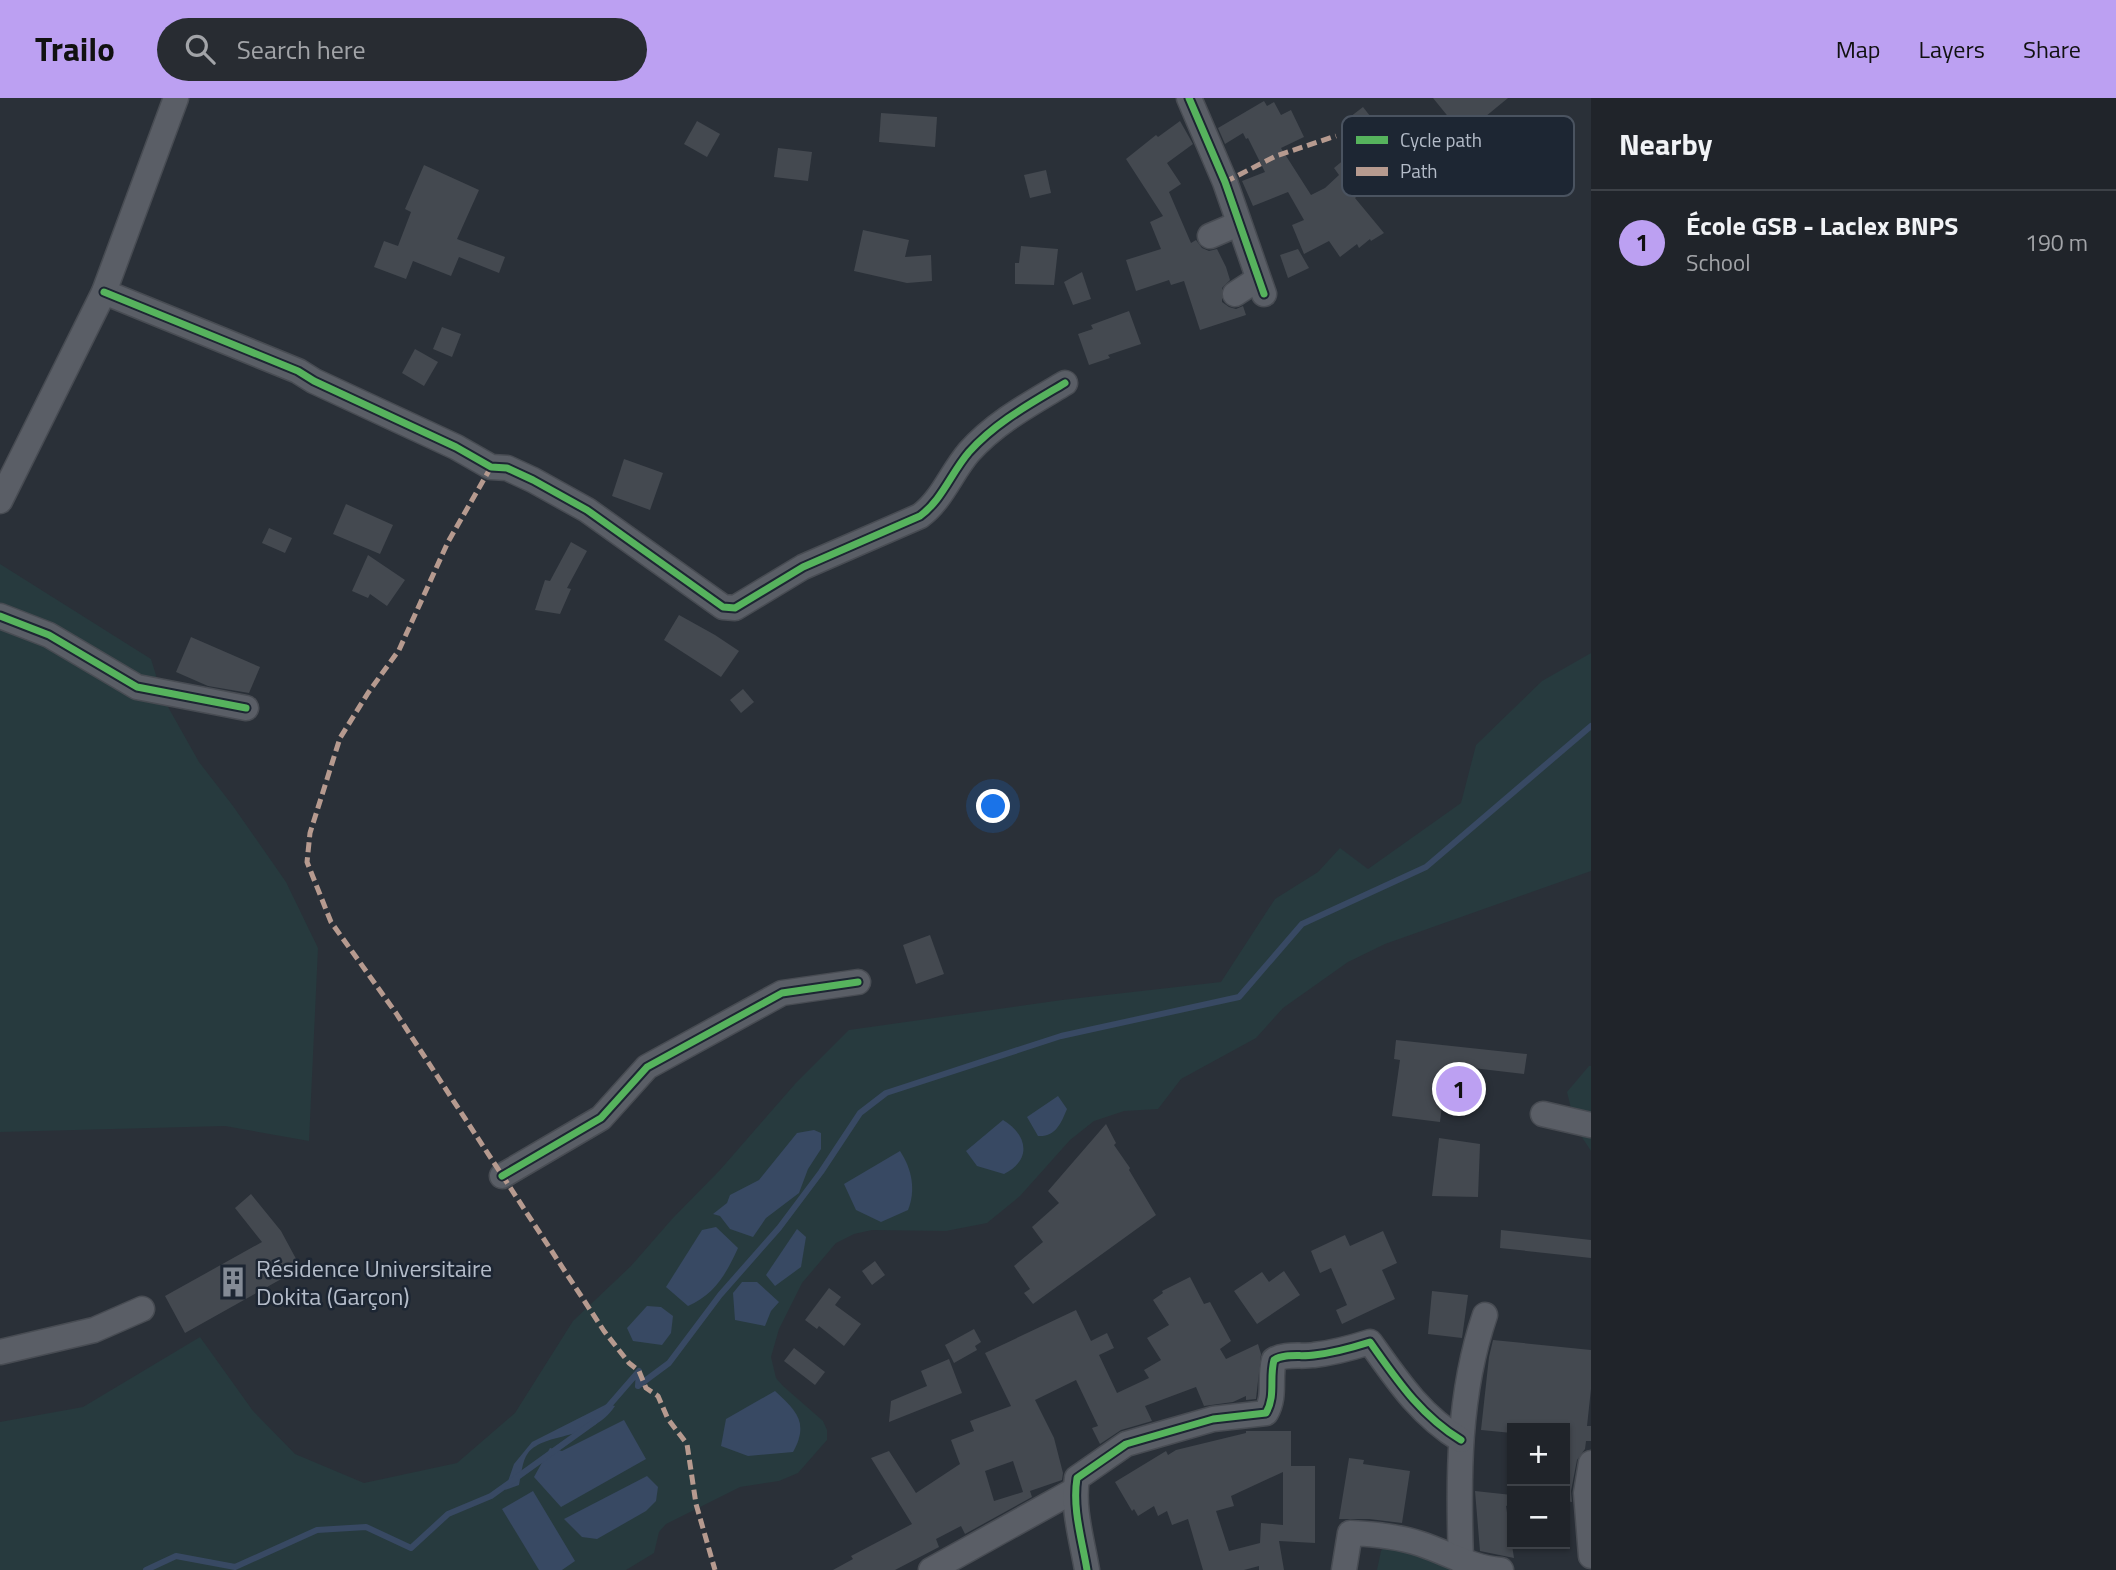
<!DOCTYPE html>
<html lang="en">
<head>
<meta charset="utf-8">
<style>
	:root { --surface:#20242a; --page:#282c32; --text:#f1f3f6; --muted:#a2a4a8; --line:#3d4147; --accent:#bca0f2 }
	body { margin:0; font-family:"Titillium Web",sans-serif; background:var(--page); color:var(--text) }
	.controls { position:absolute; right:21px; bottom:21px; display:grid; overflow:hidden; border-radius:0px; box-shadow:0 2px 5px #0004 }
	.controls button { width:63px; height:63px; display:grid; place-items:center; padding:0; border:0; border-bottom:2px solid var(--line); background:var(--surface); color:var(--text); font:35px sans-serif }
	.you { position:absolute; left:994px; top:709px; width:24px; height:24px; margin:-18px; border:5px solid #fff; border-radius:50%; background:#1a73e8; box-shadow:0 0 0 10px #1a73e833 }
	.badge { display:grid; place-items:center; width:46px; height:46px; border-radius:50%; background:var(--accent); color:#111; font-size:23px; font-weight:700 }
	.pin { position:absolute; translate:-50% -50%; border:4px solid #fff; box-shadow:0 2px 7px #0006 }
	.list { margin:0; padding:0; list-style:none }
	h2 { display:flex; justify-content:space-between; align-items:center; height:91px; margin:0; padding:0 28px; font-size:30px }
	h2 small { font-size:23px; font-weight:400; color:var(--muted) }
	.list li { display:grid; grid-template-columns:46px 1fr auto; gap:21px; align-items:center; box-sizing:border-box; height:105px; padding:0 28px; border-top:2px solid var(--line) }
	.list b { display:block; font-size:26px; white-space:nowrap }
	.list p { margin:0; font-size:23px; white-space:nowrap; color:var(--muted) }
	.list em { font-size:23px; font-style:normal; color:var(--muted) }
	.icon { flex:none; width:38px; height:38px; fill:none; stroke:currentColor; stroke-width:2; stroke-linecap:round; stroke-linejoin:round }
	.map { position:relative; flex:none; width:1591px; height:1472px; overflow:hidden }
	header { display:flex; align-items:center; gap:42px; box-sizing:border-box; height:98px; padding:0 35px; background:var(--accent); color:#111 }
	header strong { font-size:33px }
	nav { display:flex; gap:38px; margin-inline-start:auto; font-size:24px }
	.search { width:490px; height:63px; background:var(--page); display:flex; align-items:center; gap:18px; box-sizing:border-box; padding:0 24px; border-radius:38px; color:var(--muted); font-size:26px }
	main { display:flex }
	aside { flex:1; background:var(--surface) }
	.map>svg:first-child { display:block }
	.green { fill:#273a3e }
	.water { fill:#384963 }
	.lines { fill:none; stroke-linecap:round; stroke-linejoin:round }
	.stream { stroke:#384963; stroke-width:6 }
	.building { fill:#444950; fill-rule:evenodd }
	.minor-casing { stroke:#484c53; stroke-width:27 }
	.minor { stroke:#5a5e66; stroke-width:24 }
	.quiet { stroke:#b69a8f; stroke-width:5; stroke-dasharray:10 5; stroke-linecap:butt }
	.cycleway-casing { stroke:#1d2633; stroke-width:11 }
	.cycleway { stroke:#56b35d; stroke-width:7 }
	.labels { text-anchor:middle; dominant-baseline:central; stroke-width:5; stroke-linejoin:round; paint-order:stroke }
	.poi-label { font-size:24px; fill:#b4bcc9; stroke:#1d2633; text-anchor:start }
	.key { fill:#1d2633; stroke:#4a5360; stroke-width:2 }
	.key-label { font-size:19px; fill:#b4bcc9 }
</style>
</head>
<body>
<header>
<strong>Trailo</strong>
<div class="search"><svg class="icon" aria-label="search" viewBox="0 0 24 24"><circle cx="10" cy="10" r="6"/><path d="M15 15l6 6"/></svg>Search here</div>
<nav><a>Map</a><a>Layers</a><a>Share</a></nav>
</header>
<main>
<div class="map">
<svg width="1591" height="1472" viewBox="0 0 1591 1472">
	<rect width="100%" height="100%" fill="#2a3038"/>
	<g class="green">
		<path d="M0,466L151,561L163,600L199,664L233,708L286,784L318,850L309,1043L225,1028L0,1034Z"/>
		<path d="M1591,555V773L1385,846L1348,864L1283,910L1256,940L1181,981L1158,1011L1124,1013L1094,1023L1070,1042L1020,1098L987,1125L946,1133L872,1132L854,1136L836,1145L802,1185L779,1231L771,1259L776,1280L783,1288L823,1323L827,1332V1342L798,1375L779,1383L740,1389L666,1426L659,1434L654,1455L626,1472H0V1324L83,1309L200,1239L253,1313L295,1356L364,1385L457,1365L515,1315L573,1223L631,1168L672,1121L720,1072L795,986L849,932L1062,902L1221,884L1275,801L1318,774L1340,750L1368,771L1461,705L1476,647L1542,583Z"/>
		<path d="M1589,968H1591V1053L1576,1030L1567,994Z"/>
		<path d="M1386,1447L1479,1472H1377L1381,1453Z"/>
	</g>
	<g class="water">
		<path d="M1058,998L1067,1011C1061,1025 1056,1039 1038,1038L1027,1019Z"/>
		<path d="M1003,1022C1028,1037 1032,1062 1004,1076L977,1068L966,1053Z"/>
		<path d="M814,1032L821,1035V1051L808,1071L799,1095L766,1120L753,1139L730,1131L720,1118L713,1116L727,1105L730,1097L759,1082L797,1035Z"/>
		<path d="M900,1053C912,1071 916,1092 908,1112L881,1124L856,1112L844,1086Z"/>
		<path d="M716,1129L738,1150C726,1176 715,1196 688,1208L666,1189L702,1132Z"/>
		<path d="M797,1131L806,1139L801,1169L775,1188L766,1177Z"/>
		<path d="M742,1184H757L779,1204L771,1213L765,1228L735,1222L733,1195Z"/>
		<path d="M647,1208L661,1209L673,1218L671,1235L662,1247L633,1243L627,1230Z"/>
		<path d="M775,1293C797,1313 809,1325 793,1354L748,1358L721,1348L726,1321Z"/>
		<path d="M607,1306L615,1308C591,1344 546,1333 528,1355C522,1363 521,1378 519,1387L505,1392L514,1366L532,1344Z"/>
		<path d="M624,1322L646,1361L561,1409L534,1379L550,1350L562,1353Z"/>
		<path d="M647,1378L658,1389L656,1403L646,1413L597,1441L582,1439L564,1421Z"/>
		<path d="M533,1393L575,1463L562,1472H539L502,1411Z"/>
	</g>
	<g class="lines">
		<g class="stream">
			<path d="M606,1311L639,1273L638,1288L669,1265L720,1197L779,1130L821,1074L860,1015L886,995L1061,938L1239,899L1302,826L1426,769L1591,628"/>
			<path d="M146,1472L176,1458L235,1469L317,1432L366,1429L411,1450L448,1416L491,1398L594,1324"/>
		</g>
	</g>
	<g class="building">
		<path d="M1433,0H1508L1463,37Z"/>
		<path d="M1264,3L1267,8L1274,4L1281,17L1291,12L1304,39L1281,50L1311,97L1325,90L1339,77L1334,70L1346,60L1355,72L1367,60L1381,75L1355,100L1384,135L1371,143L1370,141L1359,150L1357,146L1340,159L1329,143L1304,156L1292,127L1304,122L1288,94L1253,108L1242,83L1265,74L1248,40L1246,41L1243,35L1225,46L1218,30Z"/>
		<path d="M1363,9L1374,23L1362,33L1350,19Z"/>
		<path d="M881,15L937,19L935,49L879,44Z"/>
		<path d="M697,23L720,36L707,59L684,46Z"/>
		<path d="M1180,23L1193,46L1167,65L1181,86L1169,94L1191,145L1196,142L1202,150L1209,153L1217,151L1226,169L1230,182L1222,190V204L1229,209L1236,211L1243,208L1246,217L1200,232L1184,183L1171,187L1169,182L1136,193L1126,162L1161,151L1150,124L1163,118L1126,61L1156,37L1158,39Z"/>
		<path d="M778,50L812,54L808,83L774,79Z"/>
		<path d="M424,67L479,92L457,141L505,159L499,175L459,159L451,178L413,163L406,181L374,169L384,143L398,148L411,114L405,111Z"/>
		<path d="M1046,72L1051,95L1030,100L1024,77Z"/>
		<path d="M863,132L909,142L905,159L931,157L932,183L907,185L854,173Z"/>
		<path d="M1021,148L1058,151L1054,187L1015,186V165H1019Z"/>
		<path d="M1298,151L1309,170L1288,180L1280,157Z"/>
		<path d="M1082,174L1091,201L1073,207L1064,184Z"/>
		<path d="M1129,213L1141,246L1108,257L1110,260L1089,267L1078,236L1093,231L1091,227Z"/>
		<path d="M442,229L461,236L452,259L433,251Z"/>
		<path d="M415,251L438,264L424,288L402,275Z"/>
		<path d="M624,361L663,375L650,412L612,398Z"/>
		<path d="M346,406L393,427L380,456L333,436Z"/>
		<path d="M269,430L292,440L285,455L262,445Z"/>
		<path d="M571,444L587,453L567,490L571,491L560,516L535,512L545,482L550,483Z"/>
		<path d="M368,457L405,482L387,508L370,496L368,500L352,493Z"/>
		<path d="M679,517L715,537L739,553L721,579L664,542Z"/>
		<path d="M191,539L260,569L249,595L208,588L176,574Z"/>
		<path d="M743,591L754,604L741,615L730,602Z"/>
		<path d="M930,837L944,876L916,886L903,847Z"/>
		<path d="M1396,942L1527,956L1524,976L1447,967L1440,1024L1392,1018L1400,962L1394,961Z"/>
		<path d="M1106,1026L1116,1045L1114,1047L1130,1070L1129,1072L1156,1117L1033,1206L1024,1195L1030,1191L1014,1168L1043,1144L1032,1129L1059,1105L1048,1093Z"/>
		<path d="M1439,1040L1480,1046L1478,1099L1432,1098Z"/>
		<path d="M251,1096L281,1133L301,1170L185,1235L165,1198L262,1144L235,1110Z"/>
		<path d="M1501,1132L1591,1142V1160L1500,1150Z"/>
		<path d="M1383,1133L1397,1165L1382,1172L1395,1201L1342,1226L1336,1212L1347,1207L1331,1170L1320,1175L1311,1153L1345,1137L1350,1148Z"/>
		<path d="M875,1163L885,1177L872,1187L862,1173Z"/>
		<path d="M1284,1173L1300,1197L1257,1226L1234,1193L1262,1174L1269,1184Z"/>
		<path d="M1190,1179L1204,1206L1210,1204L1231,1243L1220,1251L1226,1261L1258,1246L1261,1256L1256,1301L1246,1302V1298L1233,1304L1204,1308L1196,1289L1145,1308L1152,1323L1121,1332L1100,1346L1092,1330L1098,1328L1076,1282L1035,1302L1054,1340L1063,1375L1062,1382L1030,1393L1032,1399L965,1436L961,1428L936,1441L939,1449L895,1472H833L853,1461L851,1458L912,1426L871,1360L889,1353L916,1395L960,1366L951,1342L974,1333L970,1323L1011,1308L985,1255L1076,1212L1091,1243L1107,1235L1114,1250L1099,1257L1117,1295L1149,1280L1144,1272L1161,1262L1147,1240L1169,1227L1153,1202L1163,1195L1162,1193ZM1013,1363L1023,1394L994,1403L985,1373Z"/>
		<path d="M829,1190L841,1199L835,1207L861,1226L844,1248L819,1228L817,1231L805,1222Z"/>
		<path d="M1432,1193L1468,1197L1462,1240L1428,1236Z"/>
		<path d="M974,1231L981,1244L975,1248L977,1252L954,1265L945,1247Z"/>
		<path d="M1493,1242L1591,1252V1291L1587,1328H1591V1343H1586L1585,1351L1577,1362L1571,1393L1572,1404L1565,1403V1330H1512V1335L1481,1332L1489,1259Z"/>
		<path d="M794,1250L825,1274L815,1287L784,1263Z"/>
		<path d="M949,1261L962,1295L889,1324L891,1303L927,1288L921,1273Z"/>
		<path d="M1246,1333H1291V1368H1315V1445L1279,1443L1284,1472H1259V1468L1244,1472H1203L1188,1421L1172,1427L1167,1413L1158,1418L1154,1408L1138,1418L1134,1411L1132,1413L1115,1384L1166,1353L1168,1357L1176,1352L1246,1335ZM1283,1374V1427L1261,1425L1260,1445L1229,1453L1216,1413L1234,1408L1231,1398Z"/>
		<path d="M1349,1360L1364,1362L1363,1366L1410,1373L1402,1425L1369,1421H1339Z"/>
		<path d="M1475,1393L1512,1397V1406L1506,1408L1514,1460L1480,1453Z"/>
	</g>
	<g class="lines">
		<g class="minor-casing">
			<g id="minor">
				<path d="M1189,0L1225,84L1264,196"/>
				<path d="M1210,138L1238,126"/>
				<path d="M104,194L298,273L314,283L456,349L491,369L507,370L533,382L587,412L723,509L735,510L803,469L920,418C942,402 951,375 969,354C996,324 1030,306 1065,285"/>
				<path d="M1235,196L1258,181"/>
				<path d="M0,403L104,194L176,0"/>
				<path d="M0,518L49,537L137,589L246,610"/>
				<path d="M1543,1016L1591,1027"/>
				<path d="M502,1078L601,1020L647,969L782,895L858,884"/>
				<path d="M0,1254L94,1232L142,1211"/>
				<path d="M1591,1365L1586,1395L1591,1458"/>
				<path d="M1461,1463C1458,1380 1458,1296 1485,1217"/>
				<path d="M931,1472L1075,1392"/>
				<path d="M1087,1472C1082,1442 1072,1410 1077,1380L1126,1346L1213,1321L1266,1315C1276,1298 1269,1280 1274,1262C1285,1255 1301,1259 1314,1257C1333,1255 1351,1250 1370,1244C1397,1282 1420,1317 1461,1342"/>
				<path d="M1344,1472L1350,1435C1374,1436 1398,1438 1421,1446C1448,1455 1472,1470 1501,1472"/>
			</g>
		</g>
		<use href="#minor" class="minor"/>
		<g class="quiet">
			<path d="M1225,84L1276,58L1336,38"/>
			<path d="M491,369L448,444L399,552L368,595L340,640L310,735L307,764L331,824L396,915L604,1233L629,1265L639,1273L646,1290L658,1298L668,1321L687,1346L696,1406L715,1472"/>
		</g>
		<g class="cycleway-casing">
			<g id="cycleway">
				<path d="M1189,0L1225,84L1264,196"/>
				<path d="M104,194L298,273L314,283L456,349L491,369L507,370L533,382L587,412L723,509L735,510L803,469L920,418C942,402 951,375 969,354C996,324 1030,306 1065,285"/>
				<path d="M0,518L49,537L137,589L246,610"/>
				<path d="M502,1078L601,1020L647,969L782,895L858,884"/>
				<path d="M1087,1472C1082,1442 1072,1410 1077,1380L1126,1346L1213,1321L1266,1315C1276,1298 1269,1280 1274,1262C1285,1255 1301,1259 1314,1257C1333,1255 1351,1250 1370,1244C1397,1282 1420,1317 1461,1342"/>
			</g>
		</g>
		<use href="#cycleway" class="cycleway"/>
	</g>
	<defs>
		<g id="building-bare" transform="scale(2.415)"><path d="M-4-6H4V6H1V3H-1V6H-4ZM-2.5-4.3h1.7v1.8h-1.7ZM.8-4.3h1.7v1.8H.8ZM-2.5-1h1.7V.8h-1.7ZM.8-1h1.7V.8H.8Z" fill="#848b96" stroke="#1d2633" stroke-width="2.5" paint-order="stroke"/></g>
	</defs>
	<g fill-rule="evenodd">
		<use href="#building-bare" x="233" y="1184"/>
	</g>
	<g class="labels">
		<g class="poi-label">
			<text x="256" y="1170">Résidence Universitaire<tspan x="256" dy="28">Dokita (Garçon)</tspan></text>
		</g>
	</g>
	<rect x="1342" y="18" width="232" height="80" rx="10" class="key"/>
	<rect x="1356" y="38" width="32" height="8" fill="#56b35d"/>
	<rect x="1356" y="69" width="32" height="9" fill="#b69a8f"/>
	<g class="key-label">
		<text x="1400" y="49">Cycle path</text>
		<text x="1400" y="80">Path</text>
	</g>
</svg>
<div class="controls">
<button>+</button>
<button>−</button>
</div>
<div class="you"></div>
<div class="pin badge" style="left:1459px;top:991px">1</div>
</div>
<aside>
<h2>Nearby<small></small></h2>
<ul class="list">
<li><span class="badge">1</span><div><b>École GSB - Laclex BNPS</b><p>School</p></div><em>190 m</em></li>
</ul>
</aside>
</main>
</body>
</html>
